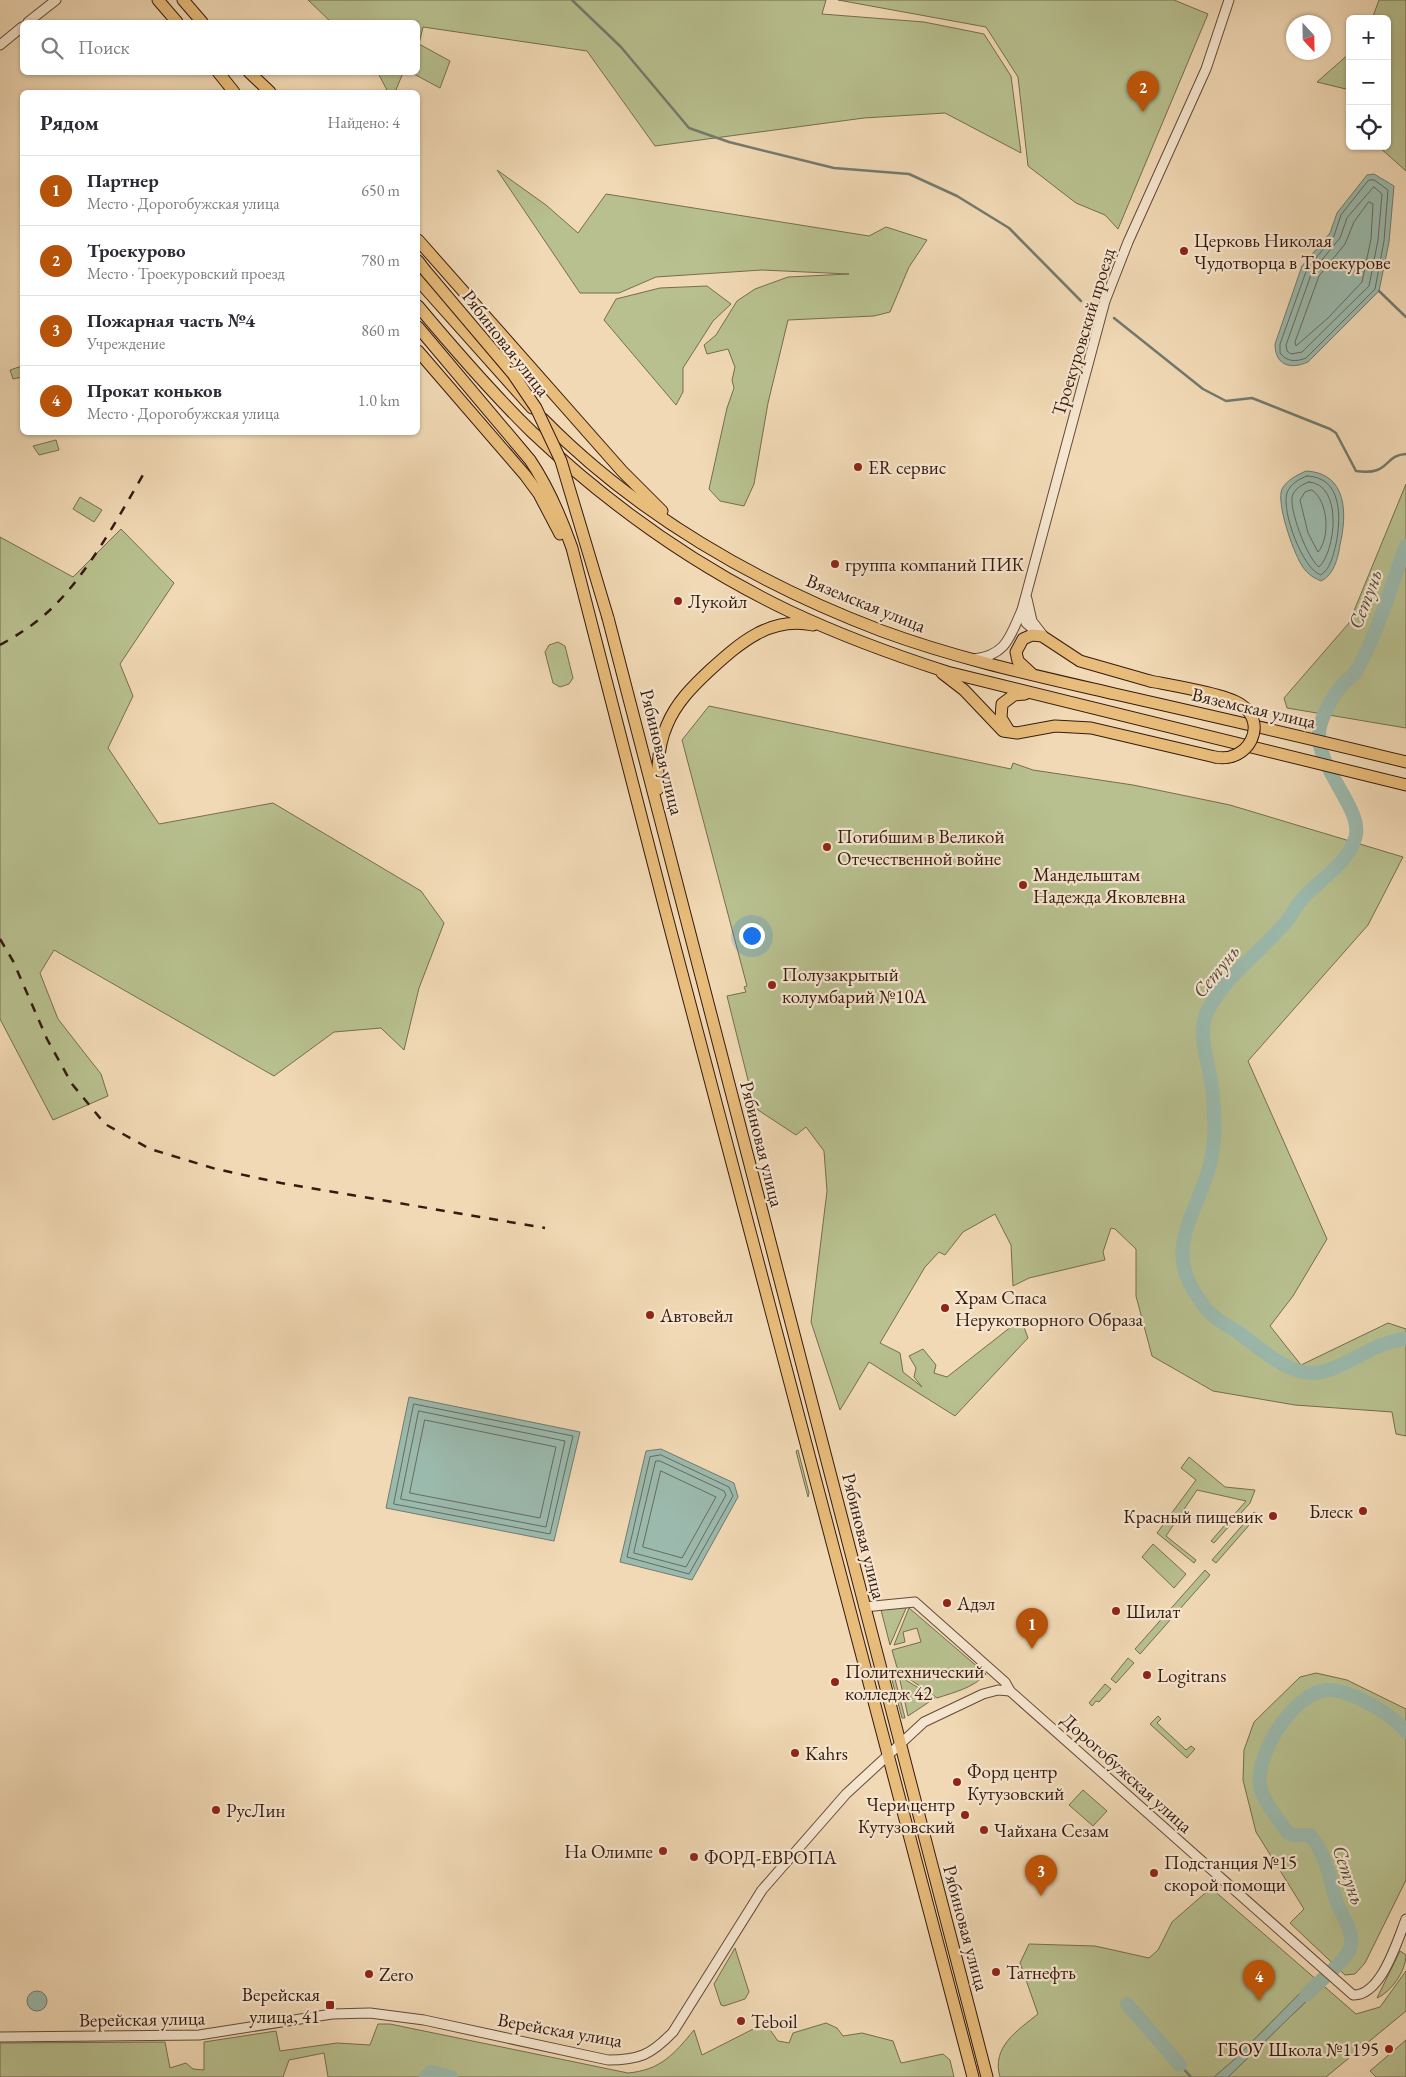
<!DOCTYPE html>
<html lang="ru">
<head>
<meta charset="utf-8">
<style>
	:root { --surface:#fff; --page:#f2f2f3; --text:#2b2b33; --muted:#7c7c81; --line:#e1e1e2; --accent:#b45309 }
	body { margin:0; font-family:"EB Garamond",serif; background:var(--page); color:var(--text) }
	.controls { position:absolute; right:15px; top:15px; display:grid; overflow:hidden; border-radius:8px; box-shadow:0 1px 4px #0004 }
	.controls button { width:45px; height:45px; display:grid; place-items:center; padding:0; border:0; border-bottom:1px solid var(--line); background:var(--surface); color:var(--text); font:25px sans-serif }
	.compass { position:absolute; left:1286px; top:15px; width:45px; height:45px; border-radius:50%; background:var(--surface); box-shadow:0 1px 4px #0004; rotate:158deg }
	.you { position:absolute; left:751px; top:935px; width:18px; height:18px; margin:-12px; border:4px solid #fff; border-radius:50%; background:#1a73e8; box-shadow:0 0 0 8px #1a73e833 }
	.badge { display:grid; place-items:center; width:32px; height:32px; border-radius:50%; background:var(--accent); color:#fff; font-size:16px; font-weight:700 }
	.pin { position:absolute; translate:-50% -41px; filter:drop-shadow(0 1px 2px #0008) }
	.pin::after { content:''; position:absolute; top:26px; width:18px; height:15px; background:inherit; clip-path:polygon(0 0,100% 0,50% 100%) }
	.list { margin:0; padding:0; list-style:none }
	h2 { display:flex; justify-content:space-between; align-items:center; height:65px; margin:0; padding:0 20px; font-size:21px }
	h2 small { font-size:16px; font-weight:400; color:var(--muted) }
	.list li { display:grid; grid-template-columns:32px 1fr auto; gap:15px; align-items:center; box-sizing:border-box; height:70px; padding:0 20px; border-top:1px solid var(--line) }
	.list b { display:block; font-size:19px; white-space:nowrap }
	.list p { margin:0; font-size:16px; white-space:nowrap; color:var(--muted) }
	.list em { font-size:16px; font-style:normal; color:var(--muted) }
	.icon { flex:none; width:28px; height:28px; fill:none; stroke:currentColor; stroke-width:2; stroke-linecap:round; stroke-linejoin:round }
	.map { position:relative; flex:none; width:1406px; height:2077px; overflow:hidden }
	.search { position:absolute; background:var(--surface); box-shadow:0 1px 4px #0004; left:20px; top:20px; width:400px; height:55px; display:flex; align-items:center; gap:12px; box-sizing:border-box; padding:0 18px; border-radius:8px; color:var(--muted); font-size:19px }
	.panel { position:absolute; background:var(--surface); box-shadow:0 1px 4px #0004; left:20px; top:90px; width:400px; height:345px; border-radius:8px }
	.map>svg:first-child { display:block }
	.green { fill:#b8c08f; stroke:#766d50 }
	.water { fill:#9bbaae; stroke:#727a6f }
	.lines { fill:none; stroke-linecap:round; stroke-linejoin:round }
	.shore { stroke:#686a5f; stroke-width:1 }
	.stream { stroke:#727a6f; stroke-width:2.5 }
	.river { stroke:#9bbaae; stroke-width:14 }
	.minor-casing { stroke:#644a39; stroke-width:11 }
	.major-casing { stroke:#351a10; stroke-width:13 }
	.minor { stroke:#f6e6cf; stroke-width:9 }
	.major { stroke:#e8bc7a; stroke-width:11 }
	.rail { stroke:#351a10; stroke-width:2.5; stroke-dasharray:9 9; stroke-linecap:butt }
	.major-bridge-casing { stroke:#351a10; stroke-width:13; stroke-linecap:butt }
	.major-bridge { stroke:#e8bc7a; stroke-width:11 }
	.poi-dot { fill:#8f2418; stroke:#f6e6cf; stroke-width:2 }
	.labels { text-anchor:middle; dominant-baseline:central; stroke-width:4.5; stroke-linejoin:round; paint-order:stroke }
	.poi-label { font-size:19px; fill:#351a10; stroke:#f6e6cf; text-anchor:start }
	.street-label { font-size:19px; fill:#351a10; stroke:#f6e6cf }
	.water-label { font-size:20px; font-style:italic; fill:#544a3f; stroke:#f6e6cf }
</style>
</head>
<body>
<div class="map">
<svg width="1406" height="2077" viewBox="0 0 1406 2077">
	<rect width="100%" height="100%" fill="#f1d9b5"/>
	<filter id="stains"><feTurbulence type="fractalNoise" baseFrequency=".004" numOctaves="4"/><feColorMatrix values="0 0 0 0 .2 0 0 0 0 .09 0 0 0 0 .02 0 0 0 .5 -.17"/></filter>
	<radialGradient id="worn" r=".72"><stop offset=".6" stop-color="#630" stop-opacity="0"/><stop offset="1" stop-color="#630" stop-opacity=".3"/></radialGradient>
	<g class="green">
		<path d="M308,0H826L822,14L924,22L984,34L1011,76L1021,153L945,113L864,118L655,146L587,51L423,27L419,44L450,61L440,88L412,73L418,72V22H331Z"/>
		<path d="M838,0H1174L1208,14L1118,229L1105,215L1076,203L1028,166L1018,77L986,27Z"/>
		<path d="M1379,0H1406V171L1378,146H1387V19H1372Z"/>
		<path d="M1350,53V90L1317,82Z"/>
		<path d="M378,73H403L395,92H388Z"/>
		<path d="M497,170L546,205L578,233L606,194L869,236L886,227L927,240L909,267L890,312L874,316L788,320L768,403L754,484L744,506L720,501L709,489L727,408L734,388L732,380L735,367L728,349L707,354L704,345L716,335L737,301L755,289L788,277L849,274L762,270L656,277L619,293H580Z"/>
		<path d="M707,286L731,304L713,321L683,368V392L676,405L604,320L616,299L660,288Z"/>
		<path d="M22,366V377L13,379L10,370Z"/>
		<path d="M56,440L59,450L39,455L33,446Z"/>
		<path d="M1406,484V728L1287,708L1284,698L1349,623Z"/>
		<path d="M80,497L102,510L94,522L73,509Z"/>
		<path d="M121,529L174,583L120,664L133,696L108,748L159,824L273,803L421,891L444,923L419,988L404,1050L381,1028L334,1032L274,1076L54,950L40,973L58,1019L101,1074L108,1096L53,1120L0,1019V537L73,577Z"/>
		<path d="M558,642L565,646L573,678L569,684L560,687L553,683L545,652L549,645Z"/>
		<path d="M709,706L1011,769L1013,763L1033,770L1133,785L1230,805L1403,857L1368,925L1248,1061L1327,1239L1293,1296L1270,1326L1301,1365L1388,1323L1406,1329V1436L1396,1434L1392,1412L1295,1405L1213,1391L1152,1356L1136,1296V1249L1115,1229L1111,1228L1103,1252L1105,1260L1029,1278L1013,1286L1011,1245L995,1214L963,1232L945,1255L939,1252L925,1267L880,1343L900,1353L903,1372L922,1387L914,1377L916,1368L909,1356L923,1349L936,1365L934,1373L947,1377L1021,1319L1028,1338L955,1416L869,1362L840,1410L811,1322L827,1191L824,1151L806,1127L796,1135L755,1108L727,996L746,992L744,987L747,986L682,740Z"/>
		<path d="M798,1450L809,1493L808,1497L796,1451Z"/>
		<path d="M1189,1457L1225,1487L1255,1490L1250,1503L1214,1543L1211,1541L1246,1501L1197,1490L1166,1536L1196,1560L1194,1563L1157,1533L1196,1480L1181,1468Z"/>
		<path d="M1254,1512L1258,1515L1216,1563L1212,1560Z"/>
		<path d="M1153,1544L1186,1574L1174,1588L1142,1557Z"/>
		<path d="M1205,1570L1210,1575L1140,1654L1135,1649Z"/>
		<path d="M907,1606L890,1645L881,1610Z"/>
		<path d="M909,1608L986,1674C973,1688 955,1692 937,1698L898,1671L892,1650L921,1642L917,1628L903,1632L905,1642L894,1645Z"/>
		<path d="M1128,1658L1134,1663L1116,1683L1111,1679Z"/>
		<path d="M1316,1673L1347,1680L1406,1709V1880L1365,1963L1355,1974L1345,1975L1290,1923L1304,1909L1256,1832L1243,1780L1244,1750L1254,1722L1300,1677Z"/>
		<path d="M899,1676L935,1698L908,1716Z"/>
		<path d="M895,1679L905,1718H902L892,1680Z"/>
		<path d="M1105,1684L1111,1689L1099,1702L1096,1701L1092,1706L1089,1703Z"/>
		<path d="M1158,1716L1161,1719L1157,1723L1186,1750L1191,1746L1195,1749L1187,1758L1150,1724Z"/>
		<path d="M1083,1790L1107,1811L1093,1826L1069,1805Z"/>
		<path d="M1211,1888L1356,2014L1380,2007L1406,1971V2011L1326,2077H1228L1322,1986L1314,1979L1235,2059L1214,2077H1000C991,2047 1018,2030 1038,2014L1020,1963L1029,1944L1095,1946L1149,1958L1158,1950L1172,1922Z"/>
		<path d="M735,1948L749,1992L745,1999L724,2006L721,2005L714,1984Z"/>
		<path d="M1400,1951L1406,1955C1406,1971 1391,1992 1377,1998Z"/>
		<path d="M765,2023L778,2041L789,2043L793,2033L826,2023L837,2028L843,2036L862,2033L893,2041L901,2063L943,2054L950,2060L954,2077H328L324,2053L289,2060L283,2077H0V2043L165,2042L170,2068L186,2063L193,2069L204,2070V2042L276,2031L280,2051L337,2043L370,2045L378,2024H390L628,2073C661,2070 674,2054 694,2030L702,2055Z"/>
		<path d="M1406,2040V2077H1376L1370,2071Z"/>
	</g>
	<g class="water">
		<path d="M1374,174L1394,186L1389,242L1379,291L1308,362C1290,370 1275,365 1275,344L1302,266L1330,233L1337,213L1367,175Z"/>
		<path d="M1306,471C1348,473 1347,515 1340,545C1338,558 1334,575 1321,581C1312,577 1306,573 1301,564C1293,551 1276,503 1282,489C1287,480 1297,475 1306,471Z"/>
		<path d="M409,1397L580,1432L554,1541L386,1508Z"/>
		<path d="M661,1449L734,1483L738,1497L692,1580L620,1562L646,1451Z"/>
		<path d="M1314,1979L1322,1986L1228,2077H1214L1235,2059Z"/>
		<circle cx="37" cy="2001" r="10"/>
	</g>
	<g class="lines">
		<g class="shore">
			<path d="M1369,180H1374L1388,190L1384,241L1375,289L1306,358C1296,362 1287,362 1280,353V344L1307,269L1334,236L1341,215Z"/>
			<path d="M1374,187L1382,194L1378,240L1369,286L1302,352L1291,354L1287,351L1286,345L1312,272L1340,238L1347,218Z"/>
			<path d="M1369,202L1373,204L1371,239L1362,282L1328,318L1296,346L1295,342L1319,276L1345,244L1354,222Z"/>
			<path d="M1307,476C1343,477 1341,519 1336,544C1333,555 1331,568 1321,575C1303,570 1281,511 1287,493C1290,484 1299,479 1307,476Z"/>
			<path d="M1309,482C1343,484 1336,551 1319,567C1308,560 1287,506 1293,494C1296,488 1303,484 1309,482Z"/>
			<path d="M1312,490C1329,502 1330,538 1318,552L1308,533L1300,500L1305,492Z"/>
			<path d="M414,1404L573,1436L550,1534L394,1504Z"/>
			<path d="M419,1411L565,1441L546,1527L401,1499Z"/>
			<path d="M425,1420L556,1447L540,1518L410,1493Z"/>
			<path d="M661,1455L729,1487L733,1496L689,1574L627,1557L650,1457Z"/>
			<path d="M656,1461H660L724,1491L726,1495L686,1567L634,1553Z"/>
			<path d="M661,1471L716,1497L682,1558L643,1547Z"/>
		</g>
		<g class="stream">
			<path d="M572,0L621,47L689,128L729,142L834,168L909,174L957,196L1009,228L1081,301"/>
			<path d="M1379,291L1406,317"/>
			<path d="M1114,318L1203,389L1226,401L1252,398L1330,429L1336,433L1356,471C1391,476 1383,455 1406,454"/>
			<path d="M1180,2065L1191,2077"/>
		</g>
		<g class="river">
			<path d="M1406,546C1390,588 1378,634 1355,673C1351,678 1347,680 1343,684C1333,695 1320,718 1319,733C1317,770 1365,810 1355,839C1347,863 1322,878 1305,896C1297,904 1293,913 1286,922C1261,951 1228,974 1209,1008C1195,1032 1209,1061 1212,1088C1214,1106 1216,1129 1213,1148C1207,1204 1158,1243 1198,1297C1202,1303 1206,1310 1211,1314C1221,1323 1236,1330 1247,1339C1266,1353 1289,1374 1314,1373C1344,1371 1371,1342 1406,1339"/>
			<path d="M1306,1995C1318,1982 1341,1965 1349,1951C1358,1935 1340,1914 1336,1900C1329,1877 1326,1854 1310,1835H1293L1287,1832C1280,1822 1261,1797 1260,1786C1255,1755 1293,1693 1327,1690C1349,1689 1394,1715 1406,1732"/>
			<path d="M1127,2004L1180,2065"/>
			<path d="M426,2077L431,2072L451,2077"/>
		</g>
		<g class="minor-casing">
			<g id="minor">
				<path d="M28,22L56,0"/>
				<path d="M0,45L22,27"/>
				<path d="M1027,599L1032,621L1045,638"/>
				<path d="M1022,610L1026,623L1036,632"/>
				<path d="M974,659C1007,655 1010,636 1022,610L1105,301L1128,242L1206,69L1229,0"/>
				<path d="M864,1607L915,1602L1005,1682L1010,1691L1353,1995C1381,1996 1397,1942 1406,1919"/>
				<path d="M0,2037L199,2035L332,2014L370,2013L424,2020L608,2060C639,2060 651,2055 673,2032L762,1890L846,1794L924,1722L983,1694L998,1690L1010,1691"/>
			</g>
		</g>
		<g class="major-casing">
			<g id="major">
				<path d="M158,0L177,22"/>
				<path d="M183,0L202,22"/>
				<path d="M218,72L234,92"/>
				<path d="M249,72L270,92"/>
				<path d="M418,240L622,471L662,511"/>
				<path d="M418,261L424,269"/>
				<path d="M418,280L532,408"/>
				<path d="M418,306C454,349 491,392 532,432C607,503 695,566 789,611C840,635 894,655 947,672L1406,785"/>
				<path d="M418,327L530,460C549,488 561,517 572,548L665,909L973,2077"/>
				<path d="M418,351L525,475L539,494L560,534"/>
				<path d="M543,419C636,514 758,584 882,631C958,659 1037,676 1115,694C1212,716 1309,738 1406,762"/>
				<path d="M608,618L987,2077"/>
				<path d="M942,673L964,690L1003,731L1017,733L1055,726L1091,728L1215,757"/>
				<path d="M1031,673L1018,661L1016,652L1023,639L1032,635L1042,636L1080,661L1150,681"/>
				<path d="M1009,731L1001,718L1002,704L1014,695L1025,694"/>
				<path d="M658,789C657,768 658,745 667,725C676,703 692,687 709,671C739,644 769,616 813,625"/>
			</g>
		</g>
		<use href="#minor" class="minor"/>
		<use href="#major" class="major"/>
		<g class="rail">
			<path d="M0,645C18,635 35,624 50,610C89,573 120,514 147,468"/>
			<path d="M0,939L13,961L47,1039L72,1084L105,1124L150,1149L216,1169L281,1183L545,1228"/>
		</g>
		<g class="major-bridge-casing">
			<g id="major-bridge">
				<path d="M424,269L513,374L536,408L561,461L608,618"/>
				<path d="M1150,681C1170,685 1226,694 1240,704C1270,723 1248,764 1215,757"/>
			</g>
		</g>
		<use href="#major-bridge" class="major-bridge"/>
	</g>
	<g class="poi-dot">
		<circle cx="1184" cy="251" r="5"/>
		<circle cx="858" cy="467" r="5"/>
		<circle cx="835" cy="564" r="5"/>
		<circle cx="678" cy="601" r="5"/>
		<circle cx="827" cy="847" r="5"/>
		<circle cx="1023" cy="885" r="5"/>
		<circle cx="772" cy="985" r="5"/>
		<circle cx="945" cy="1308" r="5"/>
		<circle cx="650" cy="1315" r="5"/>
		<circle cx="1363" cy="1511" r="5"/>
		<circle cx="1273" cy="1516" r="5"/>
		<circle cx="947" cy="1603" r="5"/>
		<circle cx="1116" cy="1611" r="5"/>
		<circle cx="1147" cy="1675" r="5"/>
		<circle cx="835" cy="1682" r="5"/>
		<circle cx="795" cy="1753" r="5"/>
		<circle cx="957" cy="1782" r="5"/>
		<circle cx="216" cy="1810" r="5"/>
		<circle cx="965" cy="1815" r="5"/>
		<circle cx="984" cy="1830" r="5"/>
		<circle cx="663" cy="1851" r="5"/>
		<circle cx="694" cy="1857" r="5"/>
		<circle cx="1154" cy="1873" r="5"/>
		<circle cx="996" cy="1972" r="5"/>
		<circle cx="369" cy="1974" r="5"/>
		<rect x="325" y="2000" width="10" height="10" rx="2.5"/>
		<circle cx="741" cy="2021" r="5"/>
		<circle cx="1389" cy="2049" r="5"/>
	</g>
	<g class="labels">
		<g class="poi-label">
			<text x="1194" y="240">Церковь Николая<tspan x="1194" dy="22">Чудотворца в Троекурове</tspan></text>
			<text x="868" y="467">ER сервис</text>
			<text x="845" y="564">группа компаний ПИК</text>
			<text x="688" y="601">Лукойл</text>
			<text x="837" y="836">Погибшим в Великой<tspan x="837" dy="22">Отечественной войне</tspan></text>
			<text x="1033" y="874">Мандельштам<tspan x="1033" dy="22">Надежда Яковлевна</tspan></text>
			<text x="782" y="974">Полузакрытый<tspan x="782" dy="22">колумбарий №10А</tspan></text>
			<text x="955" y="1297">Храм Спаса<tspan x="955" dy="22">Нерукотворного Образа</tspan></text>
			<text x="660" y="1315">Автовейл</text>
			<text x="1353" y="1511" text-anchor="end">Блеск</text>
			<text x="1263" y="1516" text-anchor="end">Красный пищевик</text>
			<text x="957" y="1603">Адэл</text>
			<text x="1126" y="1611">Шилат</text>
			<text x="845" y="1671">Политехнический<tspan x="845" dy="22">колледж 42</tspan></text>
			<text x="1157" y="1675">Logitrans</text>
			<text x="805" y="1753">Kahrs</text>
			<text x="967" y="1771">Форд центр<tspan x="967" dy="22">Кутузовский</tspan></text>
			<text x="955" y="1804" text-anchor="end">Чери центр<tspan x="955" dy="22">Кутузовский</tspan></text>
			<text x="226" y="1810">РусЛин</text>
			<text x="994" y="1830">Чайхана Сезам</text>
			<text x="653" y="1851" text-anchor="end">На Олимпе</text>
			<text x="704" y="1857">ФОРД-ЕВРОПА</text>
			<text x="1164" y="1862">Подстанция №15<tspan x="1164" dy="22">скорой помощи</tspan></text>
			<text x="1006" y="1972">Татнефть</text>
			<text x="379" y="1974">Zero</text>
			<text x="320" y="1994" text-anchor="end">Верейская<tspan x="320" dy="22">улица, 41</tspan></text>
			<text x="751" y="2021">Teboil</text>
			<text x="1379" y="2049" text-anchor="end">ГБОУ Школа №1195</text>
		</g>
		<g class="street-label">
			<text transform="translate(1083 332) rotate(-73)">Троекуровский проезд</text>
			<text transform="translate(506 343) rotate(52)">Рябиновая улица</text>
			<text transform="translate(866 603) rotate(22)">Вяземская улица</text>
			<text transform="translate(1254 708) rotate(13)">Вяземская улица</text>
			<text transform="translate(662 752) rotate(76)">Рябиновая улица</text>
			<text transform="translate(762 1144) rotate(76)">Рябиновая улица</text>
			<text transform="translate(864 1536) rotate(76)">Рябиновая улица</text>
			<text transform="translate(1127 1773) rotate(42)">Дорогобужская улица</text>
			<text transform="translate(966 1928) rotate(75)">Рябиновая улица</text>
			<text transform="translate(142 2019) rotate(-1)">Верейская улица</text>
			<text transform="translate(560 2030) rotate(10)">Верейская улица</text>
		</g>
		<g class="water-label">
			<text transform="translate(1365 599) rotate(-69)">Сетунь</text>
			<text transform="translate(1216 971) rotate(-51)">Сетунь</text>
			<text transform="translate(1349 1875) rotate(71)">Сетунь</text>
		</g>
	</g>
	<rect width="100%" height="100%" filter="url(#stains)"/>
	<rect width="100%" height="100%" fill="url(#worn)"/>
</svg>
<div class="controls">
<button>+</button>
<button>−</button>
<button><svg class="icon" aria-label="locate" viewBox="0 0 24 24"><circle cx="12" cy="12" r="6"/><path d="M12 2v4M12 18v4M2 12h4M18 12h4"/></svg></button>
</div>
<svg class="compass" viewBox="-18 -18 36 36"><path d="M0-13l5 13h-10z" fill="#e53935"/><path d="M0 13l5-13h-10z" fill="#7c7c81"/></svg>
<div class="you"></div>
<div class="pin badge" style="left:1032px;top:1649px">1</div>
<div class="pin badge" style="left:1143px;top:112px">2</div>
<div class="pin badge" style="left:1041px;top:1896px">3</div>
<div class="pin badge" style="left:1259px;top:2001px">4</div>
<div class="search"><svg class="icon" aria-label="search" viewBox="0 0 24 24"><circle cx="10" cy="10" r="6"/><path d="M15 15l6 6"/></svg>Поиск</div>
<section class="panel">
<h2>Рядом<small>Найдено: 4</small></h2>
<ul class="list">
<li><span class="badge">1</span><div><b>Партнер</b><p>Место · Дорогобужская улица</p></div><em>650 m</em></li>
<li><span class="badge">2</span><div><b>Троекурово</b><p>Место · Троекуровский проезд</p></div><em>780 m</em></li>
<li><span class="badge">3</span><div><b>Пожарная часть №4</b><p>Учреждение</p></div><em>860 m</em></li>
<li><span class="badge">4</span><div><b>Прокат коньков</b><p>Место · Дорогобужская улица</p></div><em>1.0 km</em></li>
</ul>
</section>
</div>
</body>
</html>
